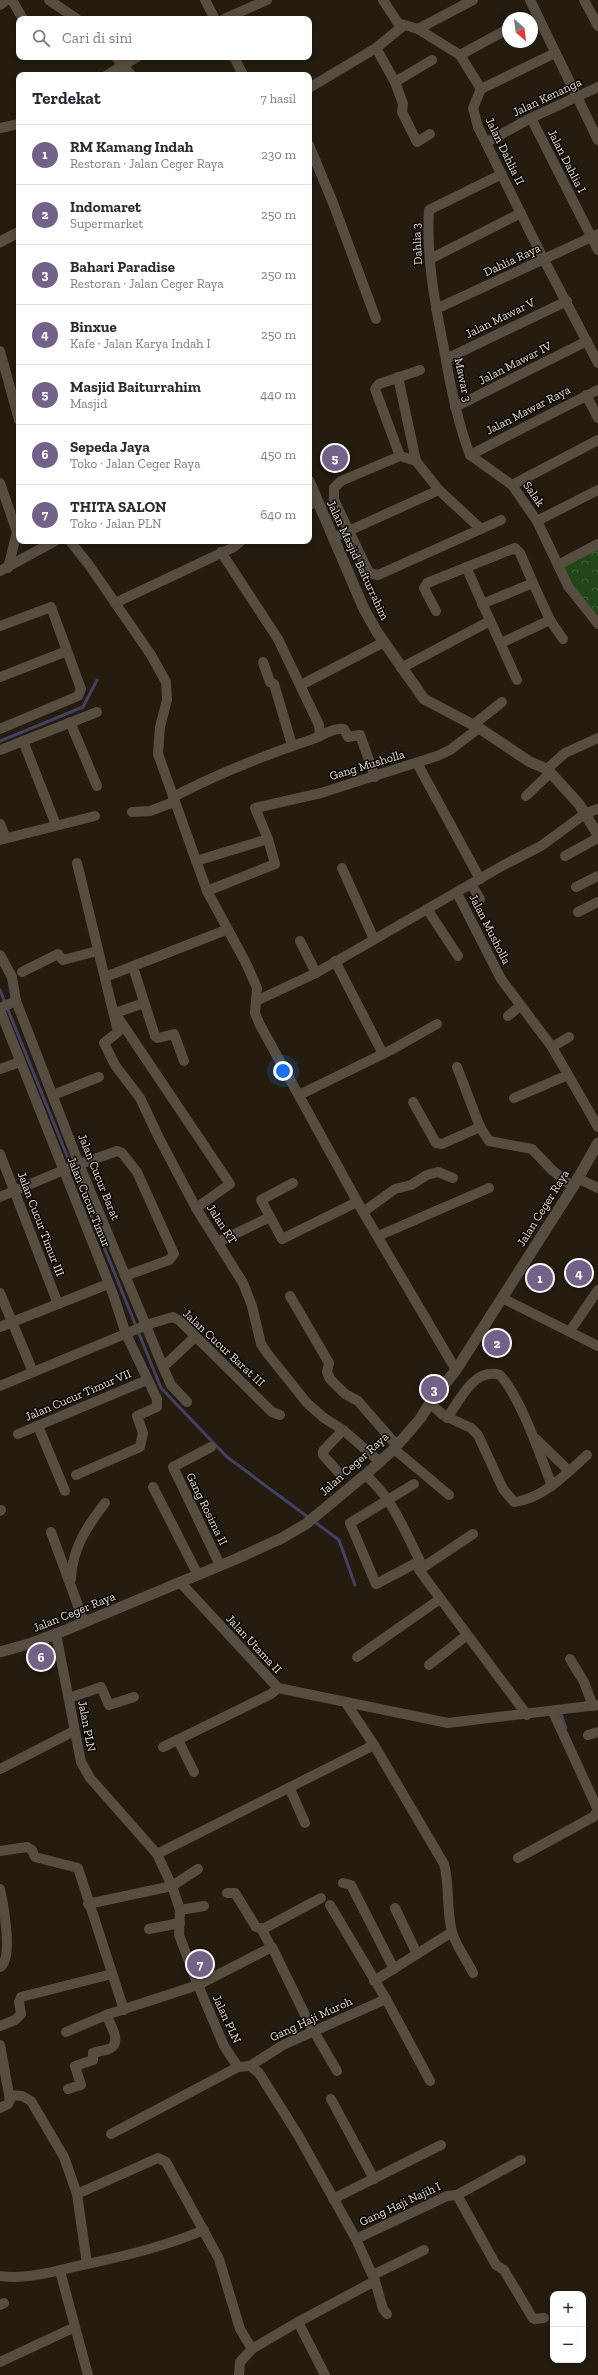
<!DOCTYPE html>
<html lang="id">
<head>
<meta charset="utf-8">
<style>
	:root { --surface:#fff; --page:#f2f2f3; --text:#2b2b33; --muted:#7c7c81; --line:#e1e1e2; --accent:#726288 }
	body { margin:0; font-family:"Zilla Slab",serif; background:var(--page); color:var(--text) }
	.controls { position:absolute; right:12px; bottom:12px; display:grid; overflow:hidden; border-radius:8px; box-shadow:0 2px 6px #0003 }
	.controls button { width:36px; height:36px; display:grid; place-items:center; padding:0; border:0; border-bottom:1px solid var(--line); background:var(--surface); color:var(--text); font:20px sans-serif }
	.compass { position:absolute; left:502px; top:12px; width:36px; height:36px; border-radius:50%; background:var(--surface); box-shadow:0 2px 6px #0003; rotate:152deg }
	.you { position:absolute; left:283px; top:1071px; width:14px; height:14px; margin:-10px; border:3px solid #fff; border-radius:50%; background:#1a73e8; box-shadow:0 0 0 6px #1a73e833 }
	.badge { display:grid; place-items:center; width:26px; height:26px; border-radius:50%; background:var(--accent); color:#fff; font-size:13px; font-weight:700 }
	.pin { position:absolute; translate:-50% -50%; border:2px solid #fff; box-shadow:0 1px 4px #0006 }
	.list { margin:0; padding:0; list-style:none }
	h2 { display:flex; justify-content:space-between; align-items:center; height:52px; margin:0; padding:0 16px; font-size:17px }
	h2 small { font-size:13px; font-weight:400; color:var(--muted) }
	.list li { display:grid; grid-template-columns:26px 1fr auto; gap:12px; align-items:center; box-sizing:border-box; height:60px; padding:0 16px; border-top:1px solid var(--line) }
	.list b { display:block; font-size:15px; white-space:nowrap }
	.list p { margin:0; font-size:13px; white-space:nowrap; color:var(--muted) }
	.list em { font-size:13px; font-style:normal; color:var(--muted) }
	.icon { flex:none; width:22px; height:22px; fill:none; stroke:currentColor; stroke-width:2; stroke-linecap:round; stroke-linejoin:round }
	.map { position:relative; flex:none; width:598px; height:2375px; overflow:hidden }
	.search { position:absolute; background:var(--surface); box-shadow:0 2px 6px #0003; left:16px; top:16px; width:296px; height:44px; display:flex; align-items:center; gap:10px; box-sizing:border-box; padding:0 14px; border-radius:8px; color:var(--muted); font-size:15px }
	.panel { position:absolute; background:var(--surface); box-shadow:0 2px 6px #0003; left:16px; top:72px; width:296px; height:472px; border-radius:8px }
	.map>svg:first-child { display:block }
	.park { fill:url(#park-crowns) }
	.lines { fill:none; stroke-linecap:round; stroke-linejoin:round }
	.stream { stroke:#434263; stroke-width:3 }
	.minor { stroke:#564e40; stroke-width:10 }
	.tertiary { stroke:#564e40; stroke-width:11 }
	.secondary { stroke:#564e40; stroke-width:11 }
	.labels { text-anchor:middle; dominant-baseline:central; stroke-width:3; stroke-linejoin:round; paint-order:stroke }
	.street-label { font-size:12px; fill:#e0dcd3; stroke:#0a0703 }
</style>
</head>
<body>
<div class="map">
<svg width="598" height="2375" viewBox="0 0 598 2375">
	<defs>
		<pattern id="park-crowns" width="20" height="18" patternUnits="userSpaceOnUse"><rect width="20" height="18" fill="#214718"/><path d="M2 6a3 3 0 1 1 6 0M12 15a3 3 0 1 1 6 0" fill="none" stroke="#416139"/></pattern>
	</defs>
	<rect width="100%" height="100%" fill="#231c0f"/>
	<path class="park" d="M598,544V616L558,565Z"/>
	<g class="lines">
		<g class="stream">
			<path d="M0,741L83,707L97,680"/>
			<path d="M0,990L161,1388L227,1457L339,1540L355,1585"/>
			<path d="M560,1711L566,1728"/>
		</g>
		<g class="minor">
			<path d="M12,0L23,19"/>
			<path d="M49,0L77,19"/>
			<path d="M205,0L215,19"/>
			<path d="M383,0L398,23L418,29L460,55L481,89"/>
			<path d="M530,0L598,140"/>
			<path d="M584,0L598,26"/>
			<path d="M0,5L7,0"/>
			<path d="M224,19L267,0"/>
			<path d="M418,29L473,0"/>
			<path d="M376,48L395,82L403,104L402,112L417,142L430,134"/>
			<path d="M460,55L508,29"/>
			<path d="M116,57L131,75"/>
			<path d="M234,57L243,75"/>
			<path d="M107,75L137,57"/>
			<path d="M395,82L432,60"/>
			<path d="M309,88L376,48L403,26"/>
			<path d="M481,89L473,108L478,127L542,256L598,363"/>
			<path d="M481,89L555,53"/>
			<path d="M531,118L598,250"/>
			<path d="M0,128L19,124"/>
			<path d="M487,142L531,118L598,87"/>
			<path d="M309,145L333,203L376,319"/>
			<path d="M430,259L521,213"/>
			<path d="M436,309L598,234"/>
			<path d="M0,351L19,420"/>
			<path d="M446,359L567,301"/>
			<path d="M398,377L416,461L439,490L481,529"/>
			<path d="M586,395L598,418"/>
			<path d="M455,407L587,341"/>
			<path d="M470,455C457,421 450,385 444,349C435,304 426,256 429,210L502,174"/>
			<path d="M470,455L512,485L537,521L568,586L598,624"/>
			<path d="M470,455L598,390"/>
			<path d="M400,456L375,389L379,384L420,370"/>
			<path d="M416,461L400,456L341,481L334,488V500L369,573L378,575L501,520"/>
			<path d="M0,483L17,532L8,568"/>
			<path d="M512,485L598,440"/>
			<path d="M309,505L317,502"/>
			<path d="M537,521L598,490"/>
			<path d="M333,538L439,490"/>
			<path d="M70,541L89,565L151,655L166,682L167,700L160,727L158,754L207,891L246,963L257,988L255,1013L260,1025L363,1212L456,1370"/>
			<path d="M221,552L278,639L319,725L320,736"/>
			<path d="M558,565L598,544"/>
			<path d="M466,567L517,680"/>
			<path d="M0,571L55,541"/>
			<path d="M115,603L234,547L241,541"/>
			<path d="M436,611L424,588L427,583L515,548L520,553L533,583L482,604"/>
			<path d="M550,620L563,639"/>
			<path d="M0,626L51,607L81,689L78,696L0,729"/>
			<path d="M501,643L550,620L533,583"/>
			<path d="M263,662L270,682L274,684L292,745"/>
			<path d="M401,668L490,621"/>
			<path d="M0,677L67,651"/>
			<path d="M301,685L384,642"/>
			<path d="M70,722L97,786"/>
			<path d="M473,725L502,702"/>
			<path d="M23,741L56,825"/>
			<path d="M0,750L97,712"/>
			<path d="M417,763L480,879"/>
			<path d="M547,769L565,753L598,738"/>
			<path d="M526,796L550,773"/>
			<path d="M173,797C217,774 262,756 310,740C321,737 332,727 344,729L348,737L360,735L375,777"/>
			<path d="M132,812L150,811L174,802"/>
			<path d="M0,824L6,838"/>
			<path d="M0,840L95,816"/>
			<path d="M565,856L598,838"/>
			<path d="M196,861L268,839L255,808L321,793L437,756L450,750L479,728"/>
			<path d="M77,863L118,1032L104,1043L115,1065L140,1098L159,1138L196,1208L243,1283L252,1306L261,1344L267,1353L307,1403L324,1418L343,1430L379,1461"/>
			<path d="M342,868L374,939"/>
			<path d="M471,884L480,899"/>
			<path d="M576,887L598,876"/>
			<path d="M207,891L275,864L268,839"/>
			<path d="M457,893L501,979L552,1047L598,1127"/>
			<path d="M427,909L458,956"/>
			<path d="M578,912L598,902"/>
			<path d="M300,941L316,973"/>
			<path d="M0,955L12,977L16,1001L79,1164L163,1367L171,1385L187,1402"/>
			<path d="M335,961L383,1054"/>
			<path d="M133,967L155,1036L158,1038L174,1034L184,1061"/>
			<path d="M22,972L58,954L63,960L97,951"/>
			<path d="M105,977L226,930"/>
			<path d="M256,1001L316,973L502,866L541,846L586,813L598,809"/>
			<path d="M144,1003L115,1013L230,1184L196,1208"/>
			<path d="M0,1008L16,1001"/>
			<path d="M0,1010L113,1294L126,1334L157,1399V1407L137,1416L143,1433L140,1447L76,1475"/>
			<path d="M508,1016L520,1006"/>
			<path d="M552,1047L569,1037"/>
			<path d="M457,1067L480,1127"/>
			<path d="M0,1069L20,1062"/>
			<path d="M53,1095L99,1077"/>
			<path d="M299,1095L393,1049L437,1024"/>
			<path d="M514,1098L568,1075"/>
			<path d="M413,1102L436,1143L442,1144L480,1127L489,1141L532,1149L552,1170L573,1187"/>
			<path d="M0,1154L58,1304"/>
			<path d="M577,1178L598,1188"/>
			<path d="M293,1183L261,1200L282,1239L357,1202"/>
			<path d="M0,1197L66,1169L117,1151L122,1153L137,1172L174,1254L169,1260L125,1276"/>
			<path d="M363,1212L395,1189L411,1185L427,1175L438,1172L453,1178"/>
			<path d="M378,1236L489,1188"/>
			<path d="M218,1242L270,1217"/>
			<path d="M0,1293L33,1372"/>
			<path d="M290,1296L329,1363L327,1372L330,1379L345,1394L358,1401L392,1440L397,1443"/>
			<path d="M502,1298L598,1346"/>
			<path d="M0,1327L108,1284"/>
			<path d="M570,1331L598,1290"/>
			<path d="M163,1367L195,1337"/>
			<path d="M0,1386L149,1324L173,1317L180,1321L272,1412L280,1415"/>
			<path d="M430,1403L443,1415L471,1428L478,1435L503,1489L514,1502C543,1499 567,1473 587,1455"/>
			<path d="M447,1418C460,1400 474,1367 500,1375C521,1398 540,1455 552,1486"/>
			<path d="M38,1426L65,1491"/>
			<path d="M18,1434L147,1380"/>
			<path d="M536,1439L569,1471"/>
			<path d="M211,1447L173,1467L220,1565"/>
			<path d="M394,1449L449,1495"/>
			<path d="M339,1473L323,1455V1451L343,1430"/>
			<path d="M365,1475C391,1495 405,1532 420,1561L376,1584L350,1523L414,1484"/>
			<path d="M153,1487L198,1575"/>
			<path d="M0,1511L1,1510"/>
			<path d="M51,1532L84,1622"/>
			<path d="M473,1534L419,1570L527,1715"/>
			<path d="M71,1579C72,1549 87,1526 105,1503"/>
			<path d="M180,1582L278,1688L448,1723L598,1705"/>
			<path d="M56,1634L81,1762L90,1778L157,1854L172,1886L180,1910L179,1935L198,1985L224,2046L238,2067L250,2066L259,2073L298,2135L356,2239L375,2281L383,2309L387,2314"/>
			<path d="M357,1657L440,1599"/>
			<path d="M570,1659L584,1682L593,1706"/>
			<path d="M429,1665L467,1635"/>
			<path d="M69,1698L101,1687L109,1705L134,1697"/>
			<path d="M346,1703L374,1745"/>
			<path d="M553,1712L598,1810"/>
			<path d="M588,1735L598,1732"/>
			<path d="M178,1740L194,1772"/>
			<path d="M163,1747L271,1694L278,1688"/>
			<path d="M0,1769L74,1731"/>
			<path d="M290,1789L305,1823"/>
			<path d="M0,1851L27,1847L32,1850L35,1857L78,1868L124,2010"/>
			<path d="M157,1854L374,1745L444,1864C450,1886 446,1909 452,1932C456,1946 467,1960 473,1973"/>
			<path d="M518,1858L593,1817L598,1811"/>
			<path d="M343,1883L351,1885L394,1969"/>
			<path d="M0,1889C3,1903 14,1960 0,1967"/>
			<path d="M227,1893H235L256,1927L263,1929L321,1898"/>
			<path d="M88,1904L172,1886L198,1869"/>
			<path d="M330,1905L386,1999L430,2081"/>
			<path d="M395,1908L417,1954"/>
			<path d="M180,1910L204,1906"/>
			<path d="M261,1928L271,1947"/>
			<path d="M149,1929L180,1923"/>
			<path d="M374,1981L452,1932"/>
			<path d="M0,2026L15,2020L21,2014L19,2002L21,1997L112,1974"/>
			<path d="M66,2032L106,2015L198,1985L272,1947L309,2023L337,2071"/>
			<path d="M0,2045L10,2100L8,2104L0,2108"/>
			<path d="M250,2066L283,2045L386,1999"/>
			<path d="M68,2089L81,2085L75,2066L93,2060V2053C98,2051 104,2051 109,2049C123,2043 110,2024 106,2015"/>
			<path d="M9,2095L22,2096L31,2101L64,2157L77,2194L158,2158L166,2162L219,2259L240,2329L252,2349L298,2322L375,2281"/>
			<path d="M331,2099L374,2179"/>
			<path d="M111,2134L238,2067"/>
			<path d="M77,2194L87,2264"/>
			<path d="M457,2195L496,2265L504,2270L532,2317L534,2319L544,2318"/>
			<path d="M457,2195L521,2160"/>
			<path d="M333,2199L441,2145"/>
			<path d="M356,2239L447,2196L457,2195"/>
			<path d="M60,2271L88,2375"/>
			<path d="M373,2275L424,2250"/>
			<path d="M0,2276C30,2280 57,2270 87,2264C126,2256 166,2246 204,2230"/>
			<path d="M0,2305L4,2303"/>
			<path d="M298,2322L325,2375"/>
			<path d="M0,2362L75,2327"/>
			<path d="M239,2375L240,2362L252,2349"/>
		</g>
		<g class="tertiary">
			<path d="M0,242L19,232"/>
			<path d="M309,481L364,609L377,632L424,699L479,728L530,762L547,769L579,804L598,835"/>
		</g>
		<path class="secondary" d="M0,1652L32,1643L56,1634L236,1559L282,1538L306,1524L365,1475L394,1449L420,1419L430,1403L456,1370L573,1187L598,1143"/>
	</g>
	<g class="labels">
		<g class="street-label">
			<text transform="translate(547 97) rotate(-25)">Jalan Kenanga</text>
			<text transform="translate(505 151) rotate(64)">Jalan Dahlia II</text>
			<text transform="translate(567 161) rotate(63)">Jalan Dahlia I</text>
			<text transform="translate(417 244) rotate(-93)">Dahlia 3</text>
			<text transform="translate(512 260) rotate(-25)">Dahlia Raya</text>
			<text transform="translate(500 318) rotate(-26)">Jalan Mawar V</text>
			<text transform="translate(515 363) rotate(-27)">Jalan Mawar IV</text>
			<text transform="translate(463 380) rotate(78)">Mawar 3</text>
			<text transform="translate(528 410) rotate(-27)">Jalan Mawar Raya</text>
			<text transform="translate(534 494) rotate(55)">Salak</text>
			<text transform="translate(358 560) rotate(65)">Jalan Masjid Baiturrahim</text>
			<text transform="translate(367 765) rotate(-17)">Gang Musholla</text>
			<text transform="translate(490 929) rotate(63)">Jalan Musholla</text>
			<text transform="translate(99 1177) rotate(68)">Jalan Cucur Barat</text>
			<text transform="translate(89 1202) rotate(68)">Jalan Cucur Timur</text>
			<text transform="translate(543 1208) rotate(-58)">Jalan Ceger Raya</text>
			<text transform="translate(41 1224) rotate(69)">Jalan Cucur Timur III</text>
			<text transform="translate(222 1224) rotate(57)">Jalan RT</text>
			<text transform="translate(224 1348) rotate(43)">Jalan Cucur Barat III</text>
			<text transform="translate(78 1395) rotate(-23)">Jalan Cucur Timur VII</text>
			<text transform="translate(354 1464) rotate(-42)">Jalan Ceger Raya</text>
			<text transform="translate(207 1509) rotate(64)">Gang Rosima II</text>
			<text transform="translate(74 1612) rotate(-22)">Jalan Ceger Raya</text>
			<text transform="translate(254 1644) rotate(47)">Jalan Utama II</text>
			<text transform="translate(87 1726) rotate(79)">Jalan PLN</text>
			<text transform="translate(227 2019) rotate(65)">Jalan PLN</text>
			<text transform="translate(311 2019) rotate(-25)">Gang Haji Muroh</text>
			<text transform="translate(400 2204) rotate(-25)">Gang Haji Najih I</text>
		</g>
	</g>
</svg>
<div class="controls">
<button>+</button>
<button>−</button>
</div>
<svg class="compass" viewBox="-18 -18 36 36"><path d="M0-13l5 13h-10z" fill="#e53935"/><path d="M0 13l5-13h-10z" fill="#7c7c81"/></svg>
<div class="you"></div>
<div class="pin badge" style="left:540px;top:1278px">1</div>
<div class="pin badge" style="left:497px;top:1343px">2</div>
<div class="pin badge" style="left:434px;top:1389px">3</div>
<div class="pin badge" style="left:579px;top:1273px">4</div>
<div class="pin badge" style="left:335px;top:458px">5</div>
<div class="pin badge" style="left:41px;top:1657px">6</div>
<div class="pin badge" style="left:200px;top:1964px">7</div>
<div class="search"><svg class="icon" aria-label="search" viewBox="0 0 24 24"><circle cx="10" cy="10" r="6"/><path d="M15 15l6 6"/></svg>Cari di sini</div>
<section class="panel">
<h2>Terdekat<small>7 hasil</small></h2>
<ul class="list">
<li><span class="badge">1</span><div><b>RM Kamang Indah</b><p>Restoran · Jalan Ceger Raya</p></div><em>230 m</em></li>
<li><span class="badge">2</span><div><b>Indomaret</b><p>Supermarket</p></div><em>250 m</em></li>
<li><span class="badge">3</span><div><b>Bahari Paradise</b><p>Restoran · Jalan Ceger Raya</p></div><em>250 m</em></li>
<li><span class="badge">4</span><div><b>Binxue</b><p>Kafe · Jalan Karya Indah I</p></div><em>250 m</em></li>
<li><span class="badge">5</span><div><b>Masjid Baiturrahim</b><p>Masjid</p></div><em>440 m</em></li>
<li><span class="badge">6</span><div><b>Sepeda Jaya</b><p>Toko · Jalan Ceger Raya</p></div><em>450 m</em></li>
<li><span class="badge">7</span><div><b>THITA SALON</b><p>Toko · Jalan PLN</p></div><em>640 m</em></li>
</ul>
</section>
</div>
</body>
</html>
